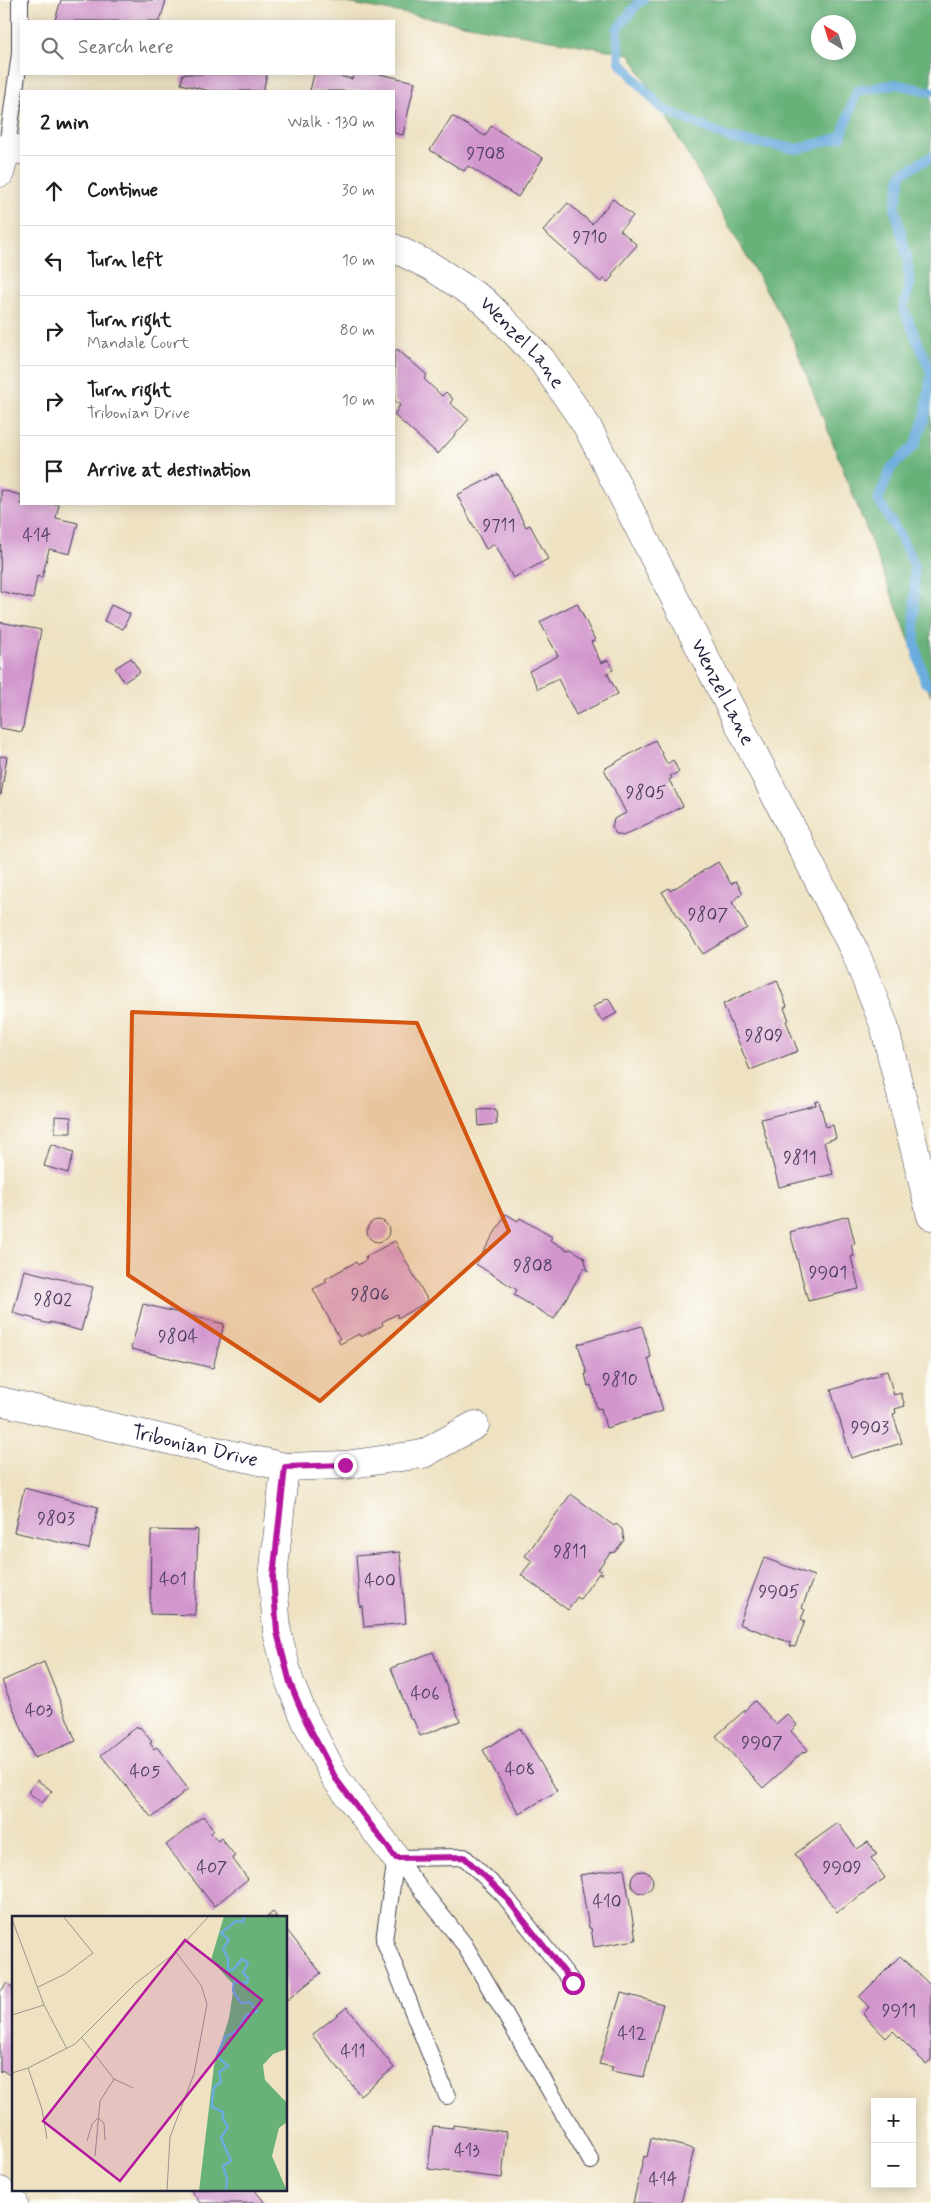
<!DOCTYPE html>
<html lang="en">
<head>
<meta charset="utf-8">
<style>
	:root { --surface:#fff; --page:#f2f2f2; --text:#202124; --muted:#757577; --line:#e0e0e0 }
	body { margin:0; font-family:Mynerve,sans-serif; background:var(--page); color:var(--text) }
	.controls { position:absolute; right:15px; bottom:15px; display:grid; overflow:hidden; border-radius:0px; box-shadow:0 2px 12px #0003 }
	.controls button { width:45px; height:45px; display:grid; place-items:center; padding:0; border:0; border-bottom:1px solid var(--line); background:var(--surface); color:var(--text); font:25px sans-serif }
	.compass { position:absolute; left:811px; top:15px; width:45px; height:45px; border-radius:50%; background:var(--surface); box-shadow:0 2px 12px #0003; rotate:322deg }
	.stop { position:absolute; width:15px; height:15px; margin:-11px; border:4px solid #b5179e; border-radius:50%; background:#fff }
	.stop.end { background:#b5179e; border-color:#fff; box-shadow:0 1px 5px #0008 }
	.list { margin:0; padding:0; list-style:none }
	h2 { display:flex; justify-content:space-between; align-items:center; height:65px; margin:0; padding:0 20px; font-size:21px }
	h2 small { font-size:16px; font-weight:400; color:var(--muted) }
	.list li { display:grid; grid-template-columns:32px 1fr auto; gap:15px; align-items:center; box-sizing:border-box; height:70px; padding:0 20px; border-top:1px solid var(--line) }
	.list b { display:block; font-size:19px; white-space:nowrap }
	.list p { margin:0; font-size:16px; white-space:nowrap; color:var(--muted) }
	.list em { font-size:16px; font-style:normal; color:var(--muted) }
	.icon { flex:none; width:28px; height:28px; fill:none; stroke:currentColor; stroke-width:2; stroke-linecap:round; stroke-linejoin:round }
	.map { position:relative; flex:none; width:931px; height:2203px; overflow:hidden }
	.search { position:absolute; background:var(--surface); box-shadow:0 2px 12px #0003; left:20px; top:20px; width:375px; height:55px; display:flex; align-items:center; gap:12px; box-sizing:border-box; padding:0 18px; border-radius:0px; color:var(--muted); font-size:19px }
	.panel { position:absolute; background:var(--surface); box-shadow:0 2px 12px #0003; left:20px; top:90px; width:375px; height:415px; border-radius:0px }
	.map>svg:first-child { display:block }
	.forest { fill:#68b27a; stroke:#456a5a; fill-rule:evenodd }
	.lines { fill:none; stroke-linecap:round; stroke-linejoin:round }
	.stream { stroke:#6aacde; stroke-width:10 }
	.building { fill:#d296cd }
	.lane-casing { stroke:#413f4f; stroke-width:18 }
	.street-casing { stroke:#413f4f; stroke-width:29 }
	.lane { stroke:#fff; stroke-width:16 }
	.street { stroke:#fff; stroke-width:28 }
	.route { stroke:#b5179e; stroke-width:6 }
	.marked { fill:#d45411; fill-opacity:0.2; stroke:#d45411; stroke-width:4; stroke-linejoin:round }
	.labels { text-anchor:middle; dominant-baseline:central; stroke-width:4; stroke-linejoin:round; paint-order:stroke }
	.number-label { font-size:18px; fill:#4e3f60 }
	.street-label { font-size:20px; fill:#22223b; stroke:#fdfcf7 }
	.inset-river { fill:none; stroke:#6aacde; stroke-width:2.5 }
	.inset-road { fill:none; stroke:#9c958d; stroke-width:1 }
	.view { fill:#b5179e; fill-opacity:0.15; stroke:#b5179e; stroke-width:2.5 }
	.inset-edge { fill:none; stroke:#22223b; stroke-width:2.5 }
</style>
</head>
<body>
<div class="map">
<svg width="931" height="2203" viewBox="0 0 931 2203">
	<rect width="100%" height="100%" fill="#fdfcf7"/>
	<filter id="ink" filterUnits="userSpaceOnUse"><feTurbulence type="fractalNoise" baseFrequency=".02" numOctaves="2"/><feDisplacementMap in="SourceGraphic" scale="10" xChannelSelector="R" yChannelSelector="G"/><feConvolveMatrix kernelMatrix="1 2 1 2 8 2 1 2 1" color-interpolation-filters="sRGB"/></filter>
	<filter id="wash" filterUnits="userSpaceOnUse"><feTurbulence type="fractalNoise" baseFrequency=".0096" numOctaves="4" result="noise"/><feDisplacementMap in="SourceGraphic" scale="20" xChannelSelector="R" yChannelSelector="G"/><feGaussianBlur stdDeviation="1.12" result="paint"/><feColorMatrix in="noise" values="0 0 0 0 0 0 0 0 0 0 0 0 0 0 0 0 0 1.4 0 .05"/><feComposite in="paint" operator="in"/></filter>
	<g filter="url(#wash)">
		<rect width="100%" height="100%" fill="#eee2c3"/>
		<path class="forest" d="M330,0H931V696L789,330L630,54ZM818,22H848V52H818Z"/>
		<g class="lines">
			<g class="stream">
				<path d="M643,0L639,2L617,30L620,62L661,108L732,139L798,149L841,137L857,91L896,84L931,92"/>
				<path d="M931,157L902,173L895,208L907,257L910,285L903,308L931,372"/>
				<path d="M931,373L925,417L915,445L891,468L878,500L901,538L914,565L915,644L925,682L931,685"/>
			</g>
		</g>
		<g id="blocks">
			<g class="building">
				<path d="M61,0H166L160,21H60L55,20Z"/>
				<path d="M183,74H267L263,91H210L181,84Z"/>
				<path d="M314,74H330L352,79L354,74H380L415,82L403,135L394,133V91H310Z"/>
				<path d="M452,116L485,136L491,126L543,158L518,197L468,166L464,171L430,150Z"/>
				<path d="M613,199L633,216L620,230L637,245L612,274L613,276L608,282L604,279L601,282L543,231L568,203L592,224Z"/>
				<path d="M397,349L427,375L424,379L442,396L446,392L453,399L450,403L469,419L438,454L394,415L400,405L394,400V353Z"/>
				<path d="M498,474L526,527L530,525L548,559L513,578L495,544L486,549L457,495Z"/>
				<path d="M1,490L21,495V504H59L56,518L78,523L70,554L49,549L42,578L37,576L33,599L0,591Z"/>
				<path d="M577,603L595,640L591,642L601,663L608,660L613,670L607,673L618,694L576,715L558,679L538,689L529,671L558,656L540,622Z"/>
				<path d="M111,605L130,614L123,629L104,621Z"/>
				<path d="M0,622L41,630L22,732L0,728Z"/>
				<path d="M131,658L140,672L124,682L115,668Z"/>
				<path d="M655,740L667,764L673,760L679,772L670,776L672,778L669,780L683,806L623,836L616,834L612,827L614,819L626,813L604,769Z"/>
				<path d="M0,756L7,757L1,795H0Z"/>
				<path d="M718,862L731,884L736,881L743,893L732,902L747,928L703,954L662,892L669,888L670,891Z"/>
				<path d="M777,980L787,1006L784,1008L789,1020L786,1021L798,1051L750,1070L723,1004Z"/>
				<path d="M608,998L617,1013L602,1021L593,1007Z"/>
				<path d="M819,1101L826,1127L833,1125L836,1138L824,1142L833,1174L779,1187L761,1119L816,1105L815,1102Z"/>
				<path d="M496,1109L497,1124L479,1126L478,1110Z"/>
				<path d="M55,1116L71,1117V1133H55Z"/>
				<path d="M51,1144L74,1152L68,1173L44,1166Z"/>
				<path d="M506,1214L518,1221L520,1218L552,1237L550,1240L567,1250L571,1249L584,1257L588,1271L584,1268L554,1319L514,1295L517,1290L476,1264Z"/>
				<path d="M848,1216L855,1244L851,1245L854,1256L851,1257L859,1289L808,1301L790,1232Z"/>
				<circle cx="378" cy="1231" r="11"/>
				<path d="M395,1241L428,1301L398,1318L397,1314L382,1322L383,1325L361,1337L359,1334L340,1344L338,1340L340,1339L313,1289L327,1282L325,1279L356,1262L358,1265L367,1259L365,1257Z"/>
				<path d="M24,1270L93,1287L81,1331L50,1322V1324L34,1320L35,1319L13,1313Z"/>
				<path d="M143,1304L224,1324L213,1368L131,1349Z"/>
				<path d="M642,1326L651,1357L648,1358L663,1411L606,1428L601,1408L597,1409L591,1385L588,1386L585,1374H587L578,1344Z"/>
				<path d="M887,1371L894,1395L901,1393L905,1406L895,1409L896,1413L893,1414L902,1443L851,1458L831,1390L880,1375L879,1373Z"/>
				<path d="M24,1488L98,1507L89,1549L14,1532Z"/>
				<path d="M571,1494L614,1526L616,1524L622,1529L624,1540L615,1552L610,1553L598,1569L603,1573L601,1575L599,1573L580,1599L577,1597L568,1610L521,1575L532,1561L525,1556Z"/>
				<path d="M195,1529L198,1530L195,1615L150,1614L151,1530L195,1531Z"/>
				<path d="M400,1552L406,1623L364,1627L362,1606L360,1607L356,1556Z"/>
				<path d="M764,1558L814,1576L802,1608L805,1610L801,1619L805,1621L795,1647L790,1646L791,1643L739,1624Z"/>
				<path d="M433,1652L460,1721L420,1736L413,1719L411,1720L391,1668Z"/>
				<path d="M44,1662L76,1741L34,1758L2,1681Z"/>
				<path d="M755,1701L776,1724L787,1714L797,1725L791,1731L808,1750L804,1754L803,1752L763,1788L716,1736Z"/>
				<path d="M137,1726L138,1728L140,1727L152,1742L150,1743L154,1749L157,1747L188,1789L152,1818L101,1755Z"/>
				<path d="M520,1728L557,1791L519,1814L483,1750Z"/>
				<path d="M37,1780L52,1791L42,1803L28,1792Z"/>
				<path d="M203,1816L214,1830L211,1833L218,1841L221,1838L235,1856L232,1858L248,1879L214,1906L166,1845Z"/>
				<path d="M838,1823L857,1849L868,1842L877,1854L871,1858L885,1878L837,1912L795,1854Z"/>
				<path d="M624,1868L636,1940L594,1947L591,1928H589L580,1875Z"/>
				<circle cx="642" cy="1882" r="11"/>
				<path d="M273,1912L277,1917H267Z"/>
				<path d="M286,1929L321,1973L286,2001Z"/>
				<path d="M900,1956L929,1984L931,1982V2060L926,2064L893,2031L886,2038L863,2014L869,2007L859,1997Z"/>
				<path d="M7,1983L14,1989V2078L2,2070L0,2073V1992Z"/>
				<path d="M621,1993L663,2004L644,2077L611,2071L613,2067L599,2064Z"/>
				<path d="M347,2007L394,2068L360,2095L312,2035Z"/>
				<path d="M453,2125L507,2132L502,2178L428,2169L433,2126L453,2128Z"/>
				<path d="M651,2138L694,2149L681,2203H633L644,2156L647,2157Z"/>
				<path d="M190,2189H254L265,2203H200Z"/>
			</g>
		</g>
	</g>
	<g filter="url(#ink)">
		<use href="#blocks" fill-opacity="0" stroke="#413f4f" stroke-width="1"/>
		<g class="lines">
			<g class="lane-casing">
				<g id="lane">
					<path d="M7,147L20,54V0"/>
					<path d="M396,1858L464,1944L591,2161"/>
					<path d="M396,1858L384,1940L447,2096"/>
					<path d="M396,1858L464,1857L503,1894L573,1983"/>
				</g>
			</g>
			<g class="street-casing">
				<g id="street">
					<path d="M0,173L7,147L21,150"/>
					<path id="s1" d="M394,248L432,267L484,301L541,359L587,426L856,954L884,1025L931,1216"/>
					<path id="s2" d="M0,1401L285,1467L345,1465L423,1454L475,1425"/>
					<path d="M285,1467L273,1577L277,1632L290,1683L306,1721L336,1779L396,1858"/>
					<path d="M0,2191L14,2203"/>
				</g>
			</g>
			<use href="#lane" class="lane"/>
			<use href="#street" class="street"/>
		</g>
	</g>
	<g class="lines" filter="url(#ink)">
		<path class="route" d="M345,1465L285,1467L273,1577L277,1632L290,1683L306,1721L336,1779L396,1858L464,1857L503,1894L573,1983"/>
	</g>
	<path class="marked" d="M132,1012L417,1023L509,1231L320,1401L128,1275Z"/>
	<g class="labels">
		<g class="number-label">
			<text x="486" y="154">9708</text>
			<text x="590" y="238">9710</text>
			<text x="499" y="526">9711</text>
			<text x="37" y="536">414</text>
			<text x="646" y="793">9805</text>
			<text x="708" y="915">9807</text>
			<text x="764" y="1036">9809</text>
			<text x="800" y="1158">9811</text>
			<text x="533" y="1266">9808</text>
			<text x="828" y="1273">9901</text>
			<text x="370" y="1295">9806</text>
			<text x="53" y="1300">9802</text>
			<text x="178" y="1337">9804</text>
			<text x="620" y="1380">9810</text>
			<text x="870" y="1428">9903</text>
			<text x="56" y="1519">9803</text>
			<text x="570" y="1552">9811</text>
			<text x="173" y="1580">401</text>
			<text x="380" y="1581">400</text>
			<text x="779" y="1592">9905</text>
			<text x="425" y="1694">406</text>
			<text x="39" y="1711">403</text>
			<text x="762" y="1743">9907</text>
			<text x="520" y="1770">408</text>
			<text x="145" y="1772">405</text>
			<text x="212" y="1868">407</text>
			<text x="842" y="1868">9909</text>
			<text x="607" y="1902">410</text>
			<text x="899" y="2011">9911</text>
			<text x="632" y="2034">412</text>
			<text x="353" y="2052">411</text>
			<text x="467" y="2151">413</text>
			<text x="663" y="2180">414</text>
		</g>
		<g class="street-label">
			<text stroke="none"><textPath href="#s1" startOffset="161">Wenzel Lane</textPath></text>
			<text stroke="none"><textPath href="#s1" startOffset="566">Wenzel Lane</textPath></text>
			<text stroke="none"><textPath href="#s2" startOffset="200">Tribonian Drive</textPath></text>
		</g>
	</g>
	<g transform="translate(12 1916)">
		<rect width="275" height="275" fill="#eee2c3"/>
		<path d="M212,0H275V133L261,138L251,149L253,164L275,187V206L267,212L260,240L275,275H187L202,150L217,102L222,69L199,44Z" fill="#68b27a"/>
		<path class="inset-river" d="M214,275L215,263L211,250L219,245L209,222L216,211L211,203V196L200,191V186L202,171L209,166L207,156L216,150L205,140L213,121L226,114L234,99L245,95L238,86L229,87L221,75L222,66L235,67L236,62L231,57L236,47L230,43L221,54H216V42L211,33L217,24L209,17L224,5L231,6L232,0"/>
		<path class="inset-road" d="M0,3L32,89L55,133M26,71L53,58L81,37L51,0M0,99L32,89M70,122L102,163L121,172M16,152L30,193L35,223M0,157L16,152L63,128L123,68L164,36L197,0M86,202L92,207L93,224M75,225L80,208L86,202M83,240L88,185L102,163M155,275L158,221L182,158L195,88L189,69L164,36"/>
		<path class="view" d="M173,24L250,84L108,265L31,205Z"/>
		<rect width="275" height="275" class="inset-edge"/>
	</g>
</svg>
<div class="controls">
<button>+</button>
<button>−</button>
</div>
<svg class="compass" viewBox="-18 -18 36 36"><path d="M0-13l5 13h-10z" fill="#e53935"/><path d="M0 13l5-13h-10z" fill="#757577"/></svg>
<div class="stop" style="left:573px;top:1983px"></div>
<div class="stop end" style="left:345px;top:1465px"></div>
<div class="search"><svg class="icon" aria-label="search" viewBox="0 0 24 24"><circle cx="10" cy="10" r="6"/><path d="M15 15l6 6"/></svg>Search here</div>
<section class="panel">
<h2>2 min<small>Walk · 130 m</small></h2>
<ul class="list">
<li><svg class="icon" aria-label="ahead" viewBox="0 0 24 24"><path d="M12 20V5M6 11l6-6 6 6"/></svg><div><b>Continue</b></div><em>30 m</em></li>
<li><svg class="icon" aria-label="left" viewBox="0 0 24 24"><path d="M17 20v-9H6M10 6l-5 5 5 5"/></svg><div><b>Turn left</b></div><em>10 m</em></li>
<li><svg class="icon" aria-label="right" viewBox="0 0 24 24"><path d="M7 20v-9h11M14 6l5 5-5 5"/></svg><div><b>Turn right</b><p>Mandale Court</p></div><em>80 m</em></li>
<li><svg class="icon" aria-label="right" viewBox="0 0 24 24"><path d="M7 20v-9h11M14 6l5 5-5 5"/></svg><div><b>Turn right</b><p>Tribonian Drive</p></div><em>10 m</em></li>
<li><svg class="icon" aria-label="arrive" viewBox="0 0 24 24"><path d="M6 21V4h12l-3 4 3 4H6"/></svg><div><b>Arrive at destination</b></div></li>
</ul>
</section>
</div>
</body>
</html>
